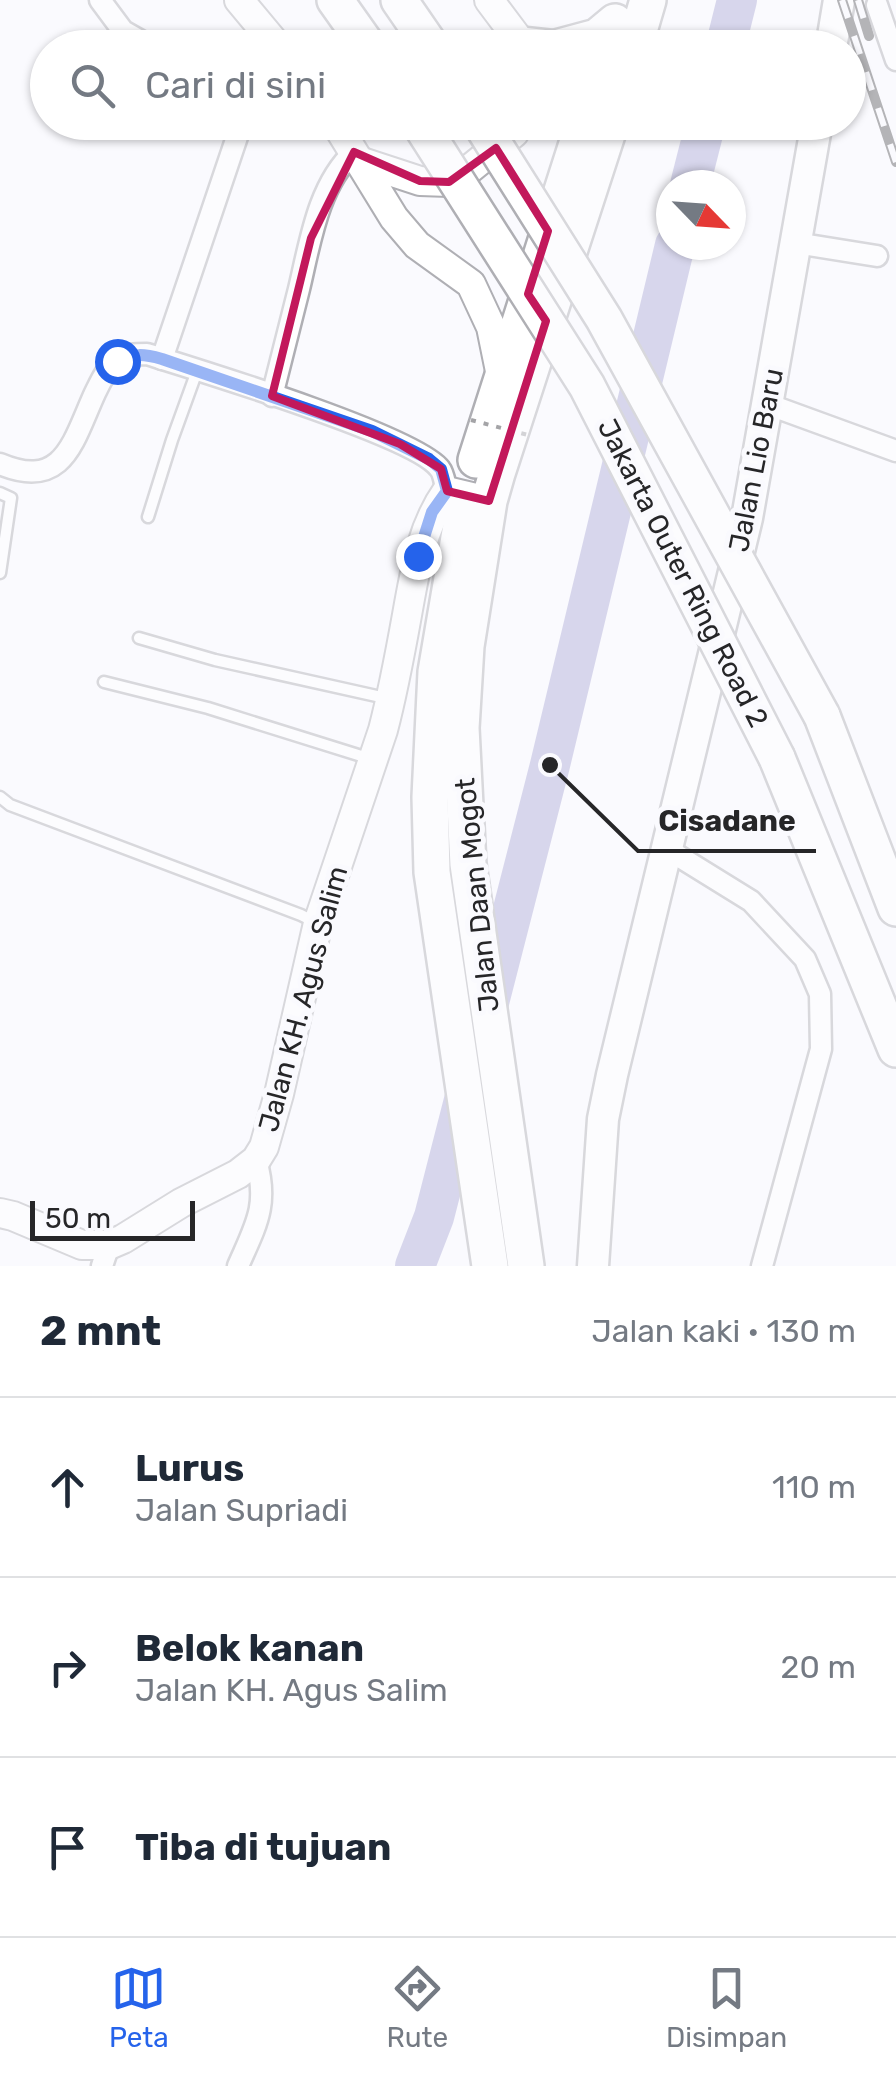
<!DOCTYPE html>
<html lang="id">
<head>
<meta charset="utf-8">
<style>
	:root { --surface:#fff; --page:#f2f2f3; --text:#1f2937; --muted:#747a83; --line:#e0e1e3; --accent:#2563eb }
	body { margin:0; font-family:Rubik,sans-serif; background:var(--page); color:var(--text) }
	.compass { position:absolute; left:656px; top:170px; width:90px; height:90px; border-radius:50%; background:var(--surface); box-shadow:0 2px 8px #0004; rotate:115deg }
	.scale { position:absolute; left:30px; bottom:25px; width:165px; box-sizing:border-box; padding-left:10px; border:5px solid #262628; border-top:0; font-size:28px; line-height:35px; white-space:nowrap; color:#262628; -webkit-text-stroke:8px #fafafe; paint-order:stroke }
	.stop { position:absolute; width:30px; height:30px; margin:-22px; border:8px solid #2563eb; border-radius:50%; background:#fff }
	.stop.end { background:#2563eb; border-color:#fff; box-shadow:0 2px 10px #0008 }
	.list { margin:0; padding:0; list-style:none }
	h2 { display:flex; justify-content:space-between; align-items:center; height:130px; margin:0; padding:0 40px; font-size:42px }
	h2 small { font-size:32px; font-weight:400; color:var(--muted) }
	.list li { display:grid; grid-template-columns:65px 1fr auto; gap:30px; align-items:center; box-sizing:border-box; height:180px; padding:0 40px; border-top:2px solid var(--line) }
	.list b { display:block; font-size:38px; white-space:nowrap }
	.list p { margin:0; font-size:32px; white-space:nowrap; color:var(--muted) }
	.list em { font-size:32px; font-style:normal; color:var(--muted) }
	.icon { flex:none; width:55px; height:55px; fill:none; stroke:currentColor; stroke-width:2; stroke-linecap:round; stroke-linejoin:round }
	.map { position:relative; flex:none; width:896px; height:1266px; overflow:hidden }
	.search { position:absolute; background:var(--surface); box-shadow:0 2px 8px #0004; left:30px; right:30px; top:30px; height:110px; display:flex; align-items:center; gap:25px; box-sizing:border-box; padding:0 35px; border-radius:55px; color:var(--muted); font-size:38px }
	.sheet { height:670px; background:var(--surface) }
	nav { display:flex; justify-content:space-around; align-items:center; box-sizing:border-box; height:140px; border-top:2px solid var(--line); background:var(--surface); font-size:28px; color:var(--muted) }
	nav a { display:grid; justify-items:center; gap:5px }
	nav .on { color:var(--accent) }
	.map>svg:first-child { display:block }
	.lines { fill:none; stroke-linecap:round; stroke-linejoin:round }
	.river { stroke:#aeacd7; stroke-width:40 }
	.lane-casing { stroke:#afafb4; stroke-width:15 }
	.street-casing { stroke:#afafb4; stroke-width:25 }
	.secondary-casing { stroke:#afafb4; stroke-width:32 }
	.primary-casing { stroke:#afafb4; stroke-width:35 }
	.highway-casing { stroke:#afafb4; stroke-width:40 }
	.lane { stroke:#fff; stroke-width:10 }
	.street { stroke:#fff; stroke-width:20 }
	.secondary { stroke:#fff; stroke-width:28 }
	.primary { stroke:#fff; stroke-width:30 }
	.highway { stroke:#fff; stroke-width:35 }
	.rail-casing { stroke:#606063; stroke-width:10 }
	.rail { stroke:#fafafe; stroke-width:6; stroke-dasharray:19; stroke-linecap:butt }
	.highway-bridge-casing { stroke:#afafb4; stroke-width:40; stroke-linecap:butt }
	.path-bridge { stroke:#a4a4a7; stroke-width:4; stroke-dasharray:5 8; stroke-linecap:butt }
	.highway-bridge { stroke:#fff; stroke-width:35 }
	.route { stroke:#2563eb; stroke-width:12 }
	.marked { fill:none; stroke:#c2185b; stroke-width:8; stroke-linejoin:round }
	.labels { text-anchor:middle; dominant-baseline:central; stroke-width:10; stroke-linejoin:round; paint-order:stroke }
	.street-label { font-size:28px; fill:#262628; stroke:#fafafe }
	.leader { fill:none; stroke:#262628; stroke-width:4 }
	.callout-dot { fill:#262628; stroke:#fafafe; stroke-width:4 }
	.callout-label { font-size:30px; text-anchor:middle; font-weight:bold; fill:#262628; stroke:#fafafe; stroke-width:10; stroke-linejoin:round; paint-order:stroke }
</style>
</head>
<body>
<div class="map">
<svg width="896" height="1266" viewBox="0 0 896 1266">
	<rect width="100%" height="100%" fill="#fafafe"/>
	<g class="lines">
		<g class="river">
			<path d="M725,48L737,0"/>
			<path d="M690,185L706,122"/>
			<path d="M415,1266L434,1217L550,765L675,245"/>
		</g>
		<g class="lane-casing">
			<g id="lane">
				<path d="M0,493L11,498L0,573"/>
				<path d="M148,517L172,440L197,371"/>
				<path d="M139,638L215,660L390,699"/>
				<path d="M104,682L208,708L371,759"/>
				<path d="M0,797L10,805L301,915L315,922"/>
			</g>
		</g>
		<g class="street-casing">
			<g id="street">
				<path d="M100,0L123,31L153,48"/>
				<path d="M877,5L896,60"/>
				<path d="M796,243L877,256"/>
				<path d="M162,359L242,122"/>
				<path d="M272,396C281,360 290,324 299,289C310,243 318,185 354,152"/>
				<path d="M767,404L896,451"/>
				<path d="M0,464C64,491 73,441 95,393C101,381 106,369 117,361C126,354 136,354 147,354C195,369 418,437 440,469C444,474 445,485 447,491"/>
				<path d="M667,849L751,901L805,959L820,994L821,1049L762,1266"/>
				<path d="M102,1266L109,1245"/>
				<path d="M238,1266C256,1225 269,1205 256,1160"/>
			</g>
		</g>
		<g class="secondary-casing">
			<g id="secondary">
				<path d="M239,0L279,48"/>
				<path d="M489,0L525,48"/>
				<path d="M335,122L394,218L417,245L471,284L491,327L501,376"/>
				<path d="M359,161L420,181L449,182L461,176L514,133L520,122"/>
				<path d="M0,1213L13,1216L82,1245H109L123,1239L181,1203L238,1174L256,1160L264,1147L279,1094L318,923L383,730C393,692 400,654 407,615C415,571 421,528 447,491L489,501"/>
			</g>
		</g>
		<g class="primary-casing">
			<g id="primary">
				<path d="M831,48L839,0"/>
				<path d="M593,1266L603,1119L612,1075L747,518L817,122"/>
			</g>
		</g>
		<g class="highway-casing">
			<g id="highway">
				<path d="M335,0L369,48"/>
				<path d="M399,0L432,48"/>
				<path d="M521,45L548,48"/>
				<path d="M556,48L597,37L615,22"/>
				<path d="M634,48L648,0"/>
				<path d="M476,460L584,122"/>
				<path d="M462,520L436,672L430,797L432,872L490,1266"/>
				<path d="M822,716L896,908"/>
				<path d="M777,758L896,1049"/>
				<path d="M526,1266L468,864L461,728L466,646L489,501L497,473L611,122"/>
			</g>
		</g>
		<use href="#lane" class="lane"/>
		<use href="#street" class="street"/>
		<use href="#secondary" class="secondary"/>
		<use href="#primary" class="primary"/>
		<use href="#highway" class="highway"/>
		<g class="rail-casing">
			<g id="rail">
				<path d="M842,0L896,162"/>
				<path d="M858,0L869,36"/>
			</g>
		</g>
		<use href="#rail" class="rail"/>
		<g class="highway-bridge-casing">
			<g id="highway-bridge">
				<path d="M419,122L587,386L777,758"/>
				<path d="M480,122L604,319L822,716"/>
			</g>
		</g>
		<path class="path-bridge" d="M471,420L528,435"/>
		<use href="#highway-bridge" class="highway-bridge"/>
	</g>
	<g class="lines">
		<path class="route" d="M117,361C134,353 144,354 162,359L372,431L429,459L441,469L447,491L432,512L418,556"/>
	</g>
	<path d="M0 0H896V1266H0ZM496,148L548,231L528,294L546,321L489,501L447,491L441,469L400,444L272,396L311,238L354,152L420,181L449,182Z" fill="#fafafe" fill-opacity=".55" fill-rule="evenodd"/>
	<path class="marked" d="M496,148L548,231L528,294L546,321L489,501L447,491L441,469L400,444L272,396L311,238L354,152L420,181L449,182Z"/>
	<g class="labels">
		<g class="street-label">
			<text transform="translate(756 460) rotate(-79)">Jalan Lio Baru</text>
			<text transform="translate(683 573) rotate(63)">Jakarta Outer Ring Road 2</text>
			<text transform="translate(477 895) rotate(-96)">Jalan Daan Mogot</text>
			<text transform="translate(303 999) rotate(-75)">Jalan KH. Agus Salim</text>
		</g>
	</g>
	<path class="leader" d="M550 765L638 851H816"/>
	<circle class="callout-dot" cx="550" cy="765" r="10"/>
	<g class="callout-label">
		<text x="727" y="831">Cisadane</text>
	</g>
</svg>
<svg class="compass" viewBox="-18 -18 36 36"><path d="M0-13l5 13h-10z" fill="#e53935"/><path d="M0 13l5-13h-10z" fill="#747a83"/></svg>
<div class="scale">50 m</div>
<div class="stop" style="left:117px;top:361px"></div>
<div class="stop end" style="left:418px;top:556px"></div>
<div class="search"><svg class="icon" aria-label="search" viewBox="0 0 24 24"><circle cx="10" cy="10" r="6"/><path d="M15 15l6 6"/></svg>Cari di sini</div>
</div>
<section class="sheet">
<h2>2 mnt<small>Jalan kaki · 130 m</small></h2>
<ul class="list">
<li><svg class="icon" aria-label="ahead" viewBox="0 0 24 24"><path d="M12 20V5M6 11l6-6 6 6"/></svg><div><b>Lurus</b><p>Jalan Supriadi</p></div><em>110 m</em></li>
<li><svg class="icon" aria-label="right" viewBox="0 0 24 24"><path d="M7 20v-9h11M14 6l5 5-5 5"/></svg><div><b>Belok kanan</b><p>Jalan KH. Agus Salim</p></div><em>20 m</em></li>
<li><svg class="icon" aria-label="arrive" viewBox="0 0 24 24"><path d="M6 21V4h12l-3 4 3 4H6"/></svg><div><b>Tiba di tujuan</b></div></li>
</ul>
</section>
<nav>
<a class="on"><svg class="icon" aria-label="map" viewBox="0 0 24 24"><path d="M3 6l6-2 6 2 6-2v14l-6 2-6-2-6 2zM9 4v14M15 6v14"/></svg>Peta</a>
<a><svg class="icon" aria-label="directions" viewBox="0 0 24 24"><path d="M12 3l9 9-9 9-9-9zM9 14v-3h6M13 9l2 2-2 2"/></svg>Rute</a>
<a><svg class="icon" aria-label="saved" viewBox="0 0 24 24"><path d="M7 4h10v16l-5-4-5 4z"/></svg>Disimpan</a>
</nav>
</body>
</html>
